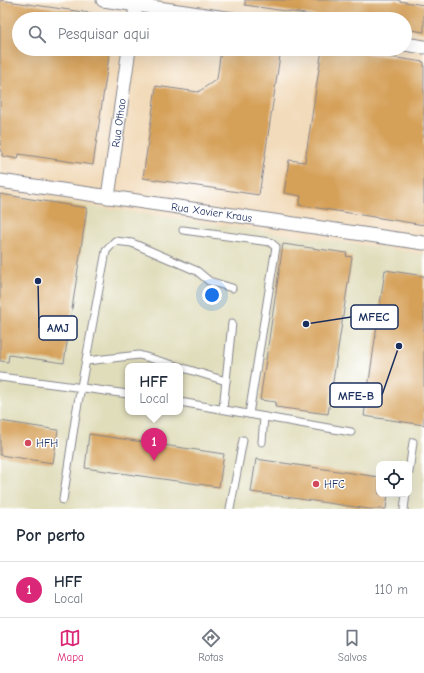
<!DOCTYPE html>
<html lang="pt">
<head>
<meta charset="utf-8">
<style>
	:root { --surface:#fff; --page:#f2f2f3; --text:#1f2937; --muted:#747a83; --line:#e0e1e3; --accent:#db2777 }
	body { margin:0; font-family:"Comic Neue",sans-serif; background:var(--page); color:var(--text) }
	.controls { position:absolute; right:12px; bottom:12px; display:grid; overflow:hidden; border-radius:8px; box-shadow:0 4px 16px #0002 }
	.controls button { width:36px; height:36px; display:grid; place-items:center; padding:0; border:0; border-bottom:1px solid var(--line); background:var(--surface); color:var(--text); font:20px sans-serif }
	.you { position:absolute; left:212px; top:295px; width:14px; height:14px; margin:-10px; border:3px solid #fff; border-radius:50%; background:#1a73e8; box-shadow:0 0 0 6px #1a73e833 }
	.badge { display:grid; place-items:center; width:26px; height:26px; border-radius:50%; background:var(--accent); color:#fff; font-size:13px; font-weight:700 }
	.pin { position:absolute; translate:-50% -33px; filter:drop-shadow(0 1px 2px #0008) }
	.pin::after { content:''; position:absolute; top:21px; width:14px; height:12px; background:inherit; clip-path:polygon(0 0,100% 0,50% 100%) }
	.popup { position:absolute; left:125px; top:363px; width:58px; height:52px; box-sizing:border-box; display:grid; place-content:center; border-radius:8px; background:var(--surface); filter:drop-shadow(0 1px 3px #0005); font-size:13px; white-space:nowrap; color:var(--muted) }
	.popup b { font-size:15px; color:var(--text) }
	.popup::after { content:''; position:absolute; left:50%; top:100%; margin-left:-8px; border:8px solid transparent; border-top-color:var(--surface) }
	.list { margin:0; padding:0; list-style:none }
	h2 { display:flex; justify-content:space-between; align-items:center; height:52px; margin:0; padding:0 16px; font-size:17px }
	h2 small { font-size:13px; font-weight:400; color:var(--muted) }
	.list li { display:grid; grid-template-columns:26px 1fr auto; gap:12px; align-items:center; box-sizing:border-box; height:56px; padding:0 16px; border-top:1px solid var(--line) }
	.list b { display:block; font-size:15px; white-space:nowrap }
	.list p { margin:0; font-size:13px; white-space:nowrap; color:var(--muted) }
	.list em { font-size:13px; font-style:normal; color:var(--muted) }
	.icon { flex:none; width:22px; height:22px; fill:none; stroke:currentColor; stroke-width:2; stroke-linecap:round; stroke-linejoin:round }
	.map { position:relative; flex:none; width:424px; height:509px; overflow:hidden }
	.search { position:absolute; background:var(--surface); box-shadow:0 4px 16px #0002; left:12px; right:12px; top:12px; height:44px; display:flex; align-items:center; gap:10px; box-sizing:border-box; padding:0 14px; border-radius:22px; color:var(--muted); font-size:15px }
	.sheet { height:108px; background:var(--surface) }
	nav { display:flex; justify-content:space-around; align-items:center; box-sizing:border-box; height:56px; border-top:1px solid var(--line); background:var(--surface); font-size:11px; color:var(--muted) }
	nav a { display:grid; justify-items:center; gap:2px }
	nav .on { color:var(--accent) }
	.map>svg:first-child { display:block }
	.built { fill:#e0ddbb; fill-rule:evenodd }
	.building { fill:#d5a059 }
	.lines { fill:none; stroke-linecap:round; stroke-linejoin:round }
	.lane-casing { stroke:#86858c; stroke-width:9 }
	.street-casing { stroke:#86858c; stroke-width:15 }
	.lane { stroke:#fff; stroke-width:7 }
	.street { stroke:#fff; stroke-width:13 }
	.poi-dot { fill:#d1495b; stroke:#fff; stroke-width:1.5 }
	.labels { text-anchor:middle; dominant-baseline:central; stroke-width:3; stroke-linejoin:round; paint-order:stroke }
	.street-label { font-size:11px; fill:#1b2f5e; stroke:#fff }
	.poi-label { font-size:11px; fill:#1b2f5e; stroke:#fff; text-anchor:start }
	.leader { fill:none; stroke:#1b2f5e; stroke-width:1.5 }
	.callout-dot { fill:#1b2f5e; stroke:#fff; stroke-width:1.5 }
	.callout { fill:#fff; stroke:#1b2f5e; stroke-width:1.5 }
	.callout-label { font-size:12px; text-anchor:middle; font-weight:bold; fill:#1b2f5e }
</style>
</head>
<body>
<div class="map">
<svg width="424" height="509" viewBox="0 0 424 509">
	<rect width="100%" height="100%" fill="#fff"/>
	<filter id="ink" filterUnits="userSpaceOnUse"><feTurbulence type="fractalNoise" baseFrequency=".025" numOctaves="2"/><feDisplacementMap in="SourceGraphic" scale="8" xChannelSelector="R" yChannelSelector="G"/><feConvolveMatrix kernelMatrix="1 2 1 2 8 2 1 2 1" color-interpolation-filters="sRGB"/></filter>
	<filter id="wash" filterUnits="userSpaceOnUse"><feTurbulence type="fractalNoise" baseFrequency=".012" numOctaves="4" result="noise"/><feDisplacementMap in="SourceGraphic" scale="16" xChannelSelector="R" yChannelSelector="G"/><feGaussianBlur stdDeviation="0.9" result="paint"/><feColorMatrix in="noise" values="0 0 0 0 0 0 0 0 0 0 0 0 0 0 0 0 0 1.4 0 .05"/><feComposite in="paint" operator="in"/></filter>
	<g filter="url(#wash)">
		<rect width="100%" height="100%" fill="#f2dbbb"/>
		<path class="built" d="M0,193L424,254V509H0ZM128,366H180V412H128ZM379,464H409V494H379Z"/>
		<g id="blocks">
			<g class="building">
				<path d="M0,0L97,14L96,19H19V49H110L93,165L19,154L18,159L2,156V151H0Z"/>
				<path d="M245,0H399V1L424,5V32L405,29V19H338L245,5Z"/>
				<path d="M221,49H281L259,195L143,178L156,86L198,92L217,79Z"/>
				<path d="M322,49H335L424,62V225L299,205L301,196L284,193L289,160L305,162Z"/>
				<path d="M0,194L87,208L64,363L9,355L8,362L0,361Z"/>
				<path d="M283,244L347,253L346,256L352,257L328,414L275,407L276,402L260,400Z"/>
				<path d="M385,270L424,276V425L364,416Z"/>
				<path d="M0,421L58,430L53,463L0,455Z"/>
				<path d="M89,434L224,454L219,487L85,468Z"/>
				<path d="M256,459L379,477V494H388L386,509H369L251,492Z"/>
			</g>
		</g>
	</g>
	<g filter="url(#ink)">
		<use href="#blocks" fill-opacity="0" stroke="#86858c" stroke-width="1"/>
		<g class="lines">
			<g class="lane-casing">
				<g id="lane">
					<path d="M183,230L270,242L276,247L249,414"/>
					<path d="M86,361L139,355L177,366"/>
					<path d="M180,367L226,381"/>
					<path d="M0,377L128,394"/>
					<path d="M180,402L351,432"/>
					<path d="M223,409L232,323"/>
					<path d="M262,442L264,417"/>
					<path d="M409,472L413,442"/>
					<path d="M63,500L76,414L106,251L115,241L132,243L197,271L209,281L232,288"/>
					<path d="M230,509L243,440"/>
					<path d="M404,509L406,494"/>
				</g>
			</g>
			<g class="street-casing">
				<g id="street">
					<path d="M103,0L233,19"/>
					<path d="M134,19L137,0"/>
					<path d="M405,44L424,47"/>
					<path id="s1" d="M0,181L424,243"/>
					<path id="s2" d="M108,197L129,49"/>
				</g>
			</g>
			<use href="#lane" class="lane"/>
			<use href="#street" class="street"/>
		</g>
	</g>
	<g class="poi-dot">
		<circle cx="28" cy="443" r="4"/>
		<circle cx="316" cy="484" r="4"/>
	</g>
	<g class="labels">
		<g class="street-label">
			<text stroke="none"><textPath href="#s2" startOffset="75">Rua Othao</textPath></text>
			<text stroke="none"><textPath href="#s1" startOffset="214">Rua Xavier Kraus</textPath></text>
		</g>
		<g class="poi-label">
			<text x="36" y="443">HFH</text>
			<text x="324" y="484">HFC</text>
		</g>
	</g>
	<path class="leader" d="M306 324L351 317M38 281L39 328M399 346L382 395"/>
	<g class="callout-dot">
		<circle cx="306" cy="324" r="4"/>
		<circle cx="38" cy="281" r="4"/>
		<circle cx="399" cy="346" r="4"/>
	</g>
	<g class="callout">
		<rect x="351" y="305" width="47" height="24" rx="4"/>
		<rect x="39" y="316" width="38" height="24" rx="4"/>
		<rect x="330" y="383" width="52" height="24" rx="4"/>
	</g>
	<g class="callout-label">
		<text x="374" y="321">MFEC</text>
		<text x="58" y="332">AMJ</text>
		<text x="356" y="400">MFE-B</text>
	</g>
</svg>
<div class="controls">
<button><svg class="icon" aria-label="locate" viewBox="0 0 24 24"><circle cx="12" cy="12" r="6"/><path d="M12 2v4M12 18v4M2 12h4M18 12h4"/></svg></button>
</div>
<div class="you"></div>
<div class="pin badge" style="left:154px;top:461px">1</div>
<div class="popup"><b>HFF</b>Local</div>
<div class="search"><svg class="icon" aria-label="search" viewBox="0 0 24 24"><circle cx="10" cy="10" r="6"/><path d="M15 15l6 6"/></svg>Pesquisar aqui</div>
</div>
<section class="sheet">
<h2>Por perto<small></small></h2>
<ul class="list">
<li><span class="badge">1</span><div><b>HFF</b><p>Local</p></div><em>110 m</em></li>
</ul>
</section>
<nav>
<a class="on"><svg class="icon" aria-label="map" viewBox="0 0 24 24"><path d="M3 6l6-2 6 2 6-2v14l-6 2-6-2-6 2zM9 4v14M15 6v14"/></svg>Mapa</a>
<a><svg class="icon" aria-label="directions" viewBox="0 0 24 24"><path d="M12 3l9 9-9 9-9-9zM9 14v-3h6M13 9l2 2-2 2"/></svg>Rotas</a>
<a><svg class="icon" aria-label="saved" viewBox="0 0 24 24"><path d="M7 4h10v16l-5-4-5 4z"/></svg>Salvos</a>
</nav>
</body>
</html>
